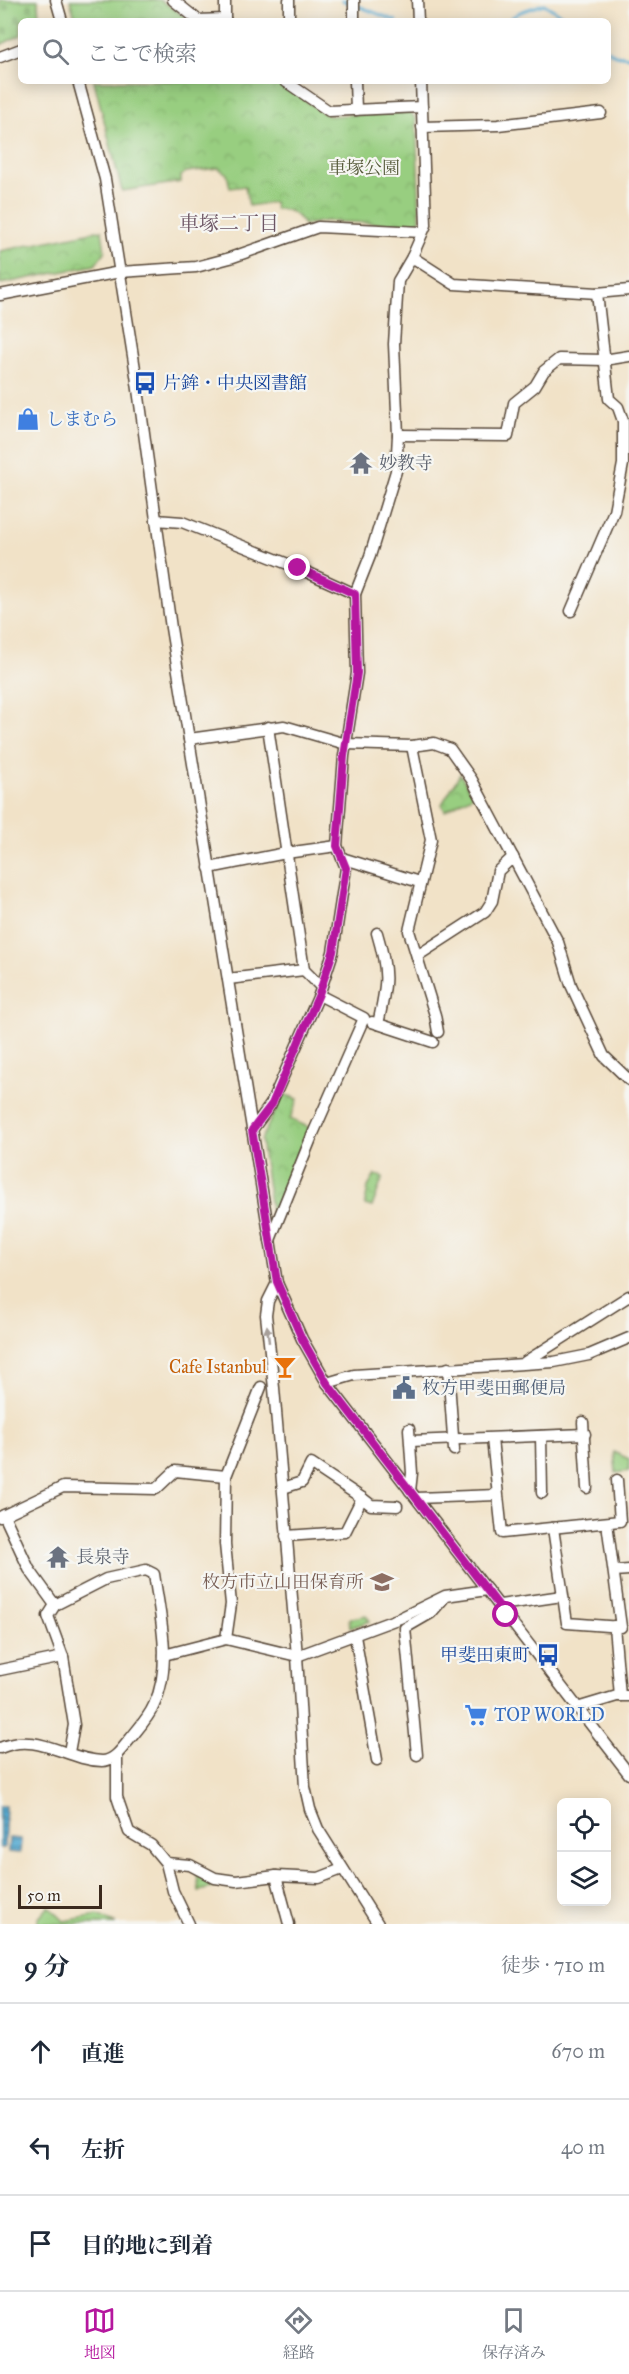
<!DOCTYPE html>
<html lang="ja">
<head>
<meta charset="utf-8">
<style>
	:root { --surface:#fff; --page:#f6f6f7; --text:#1f2937; --muted:#747a83; --line:#e0e1e3; --accent:#b5179e }
	body { margin:0; font-family:"IM FELL Great Primer","Noto Serif JP",serif; background:var(--page); color:var(--text) }
	.controls { position:absolute; right:18px; bottom:18px; display:grid; overflow:hidden; border-radius:9px; box-shadow:0 3px 15px #0003 }
	.controls button { width:54px; height:54px; display:grid; place-items:center; padding:0; border:0; border-bottom:2px solid var(--line); background:var(--surface); color:var(--text); font:30px sans-serif }
	.scale { position:absolute; left:18px; bottom:15px; width:84px; box-sizing:border-box; padding-left:6px; border:3px solid #3b2a1e; border-top:0; font-size:16px; line-height:21px; white-space:nowrap; color:#3b2a1e; -webkit-text-stroke:4px #f6f6f2; paint-order:stroke }
	.stop { position:absolute; width:18px; height:18px; margin:-14px; border:4px solid #b5179e; border-radius:50%; background:#fff }
	.stop.end { background:#b5179e; border-color:#fff; box-shadow:0 2px 6px #0008 }
	.list { margin:0; padding:0; list-style:none }
	h2 { display:flex; justify-content:space-between; align-items:center; height:78px; margin:0; padding:0 24px; font-size:26px }
	h2 small { font-size:20px; font-weight:400; color:var(--muted) }
	.list li { display:grid; grid-template-columns:39px 1fr auto; gap:18px; align-items:center; box-sizing:border-box; height:96px; padding:0 24px; border-top:2px solid var(--line) }
	.list b { display:block; font-size:22px; white-space:nowrap }
	.list em { font-size:20px; font-style:normal; color:var(--muted) }
	.icon { flex:none; width:33px; height:33px; fill:none; stroke:currentColor; stroke-width:2; stroke-linecap:round; stroke-linejoin:round }
	.map { position:relative; flex:none; width:629px; height:1924px; overflow:hidden }
	.search { position:absolute; background:var(--surface); box-shadow:0 3px 15px #0003; left:18px; right:18px; top:18px; height:66px; display:flex; align-items:center; gap:15px; box-sizing:border-box; padding:0 21px; border-radius:9px; color:var(--muted); font-size:22px }
	.sheet { height:366px; background:var(--surface) }
	nav { display:flex; justify-content:space-around; align-items:center; box-sizing:border-box; height:84px; border-top:2px solid var(--line); background:var(--surface); font-size:16px; color:var(--muted) }
	nav a { display:grid; justify-items:center; gap:3px }
	nav .on { color:var(--accent) }
	.map>svg:first-child { display:block }
	.grass { fill:#98ce80; stroke:#6a7c4f; stroke-width:1.5 }
	.cemetery { fill:url(#cemetery-stones); stroke:#6a7c4f; stroke-width:1.5 }
	.park { fill:url(#park-crowns); stroke:#6a7c4f; stroke-width:1.5 }
	.water { fill:url(#water-rules); stroke:#496b78; stroke-width:1.5 }
	.lines { fill:none; stroke-linecap:round; stroke-linejoin:round }
	.stream { stroke:#57acd3; stroke-width:3 }
	.minor-casing { stroke:#564637; stroke-width:13 }
	.minor { stroke:#fff; stroke-width:10 }
	.oneway { fill:#a79f9a }
	.route { stroke:#b5179e; stroke-width:8 }
	.labels { text-anchor:middle; dominant-baseline:central; stroke-width:4.5; stroke-linejoin:round; paint-order:stroke }
	.park-label { font-size:18px; fill:#575b3b; stroke:#f6f6f2 }
	.transit-label { font-size:18px; fill:#164399; stroke:#f6f6f2; text-anchor:start }
	.shop-label { font-size:18px; fill:#366cbe; stroke:#f6f6f2; text-anchor:start }
	.worship-label { font-size:18px; fill:#5b616d; stroke:#f6f6f2; text-anchor:start }
	.food-label { font-size:18px; fill:#c56008; stroke:#f6f6f2; text-anchor:end }
	.service-label { font-size:18px; fill:#4e5e75; stroke:#f6f6f2; text-anchor:start }
	.education-label { font-size:18px; fill:#785e54; stroke:#f6f6f2; text-anchor:end }
	.neighbourhood-label { font-size:20px; fill:#6c5564; stroke:#f6f6f2 }
</style>
</head>
<body>
<div class="map">
<svg width="629" height="1924" viewBox="0 0 629 1924">
	<defs>
		<pattern id="cemetery-stones" width="16" height="16" patternUnits="userSpaceOnUse" patternTransform="scale(1.5)"><rect width="16" height="16" fill="#98ce80"/><path d="M2 7V4a2 2 0 0 1 4 0v3zM10 15v-3a2 2 0 0 1 4 0v3z" fill="#84b16e"/></pattern>
		<pattern id="park-crowns" width="20" height="18" patternUnits="userSpaceOnUse" patternTransform="scale(1.5)"><rect width="20" height="18" fill="#98ce80"/><path d="M2 6a3 3 0 1 1 6 0M12 15a3 3 0 1 1 6 0" fill="none" stroke="#84b16e"/></pattern>
		<pattern id="water-rules" width="6" height="5" patternUnits="userSpaceOnUse" patternTransform="scale(1.5)"><rect width="6" height="5" fill="#57acd3"/><path d="M0 2.5h6" fill="none" stroke="#498cab"/></pattern>
	</defs>
	<rect width="100%" height="100%" fill="#f6f6f2"/>
	<filter id="ink" filterUnits="userSpaceOnUse"><feTurbulence type="fractalNoise" baseFrequency=".0167" numOctaves="2"/><feDisplacementMap in="SourceGraphic" scale="12" xChannelSelector="R" yChannelSelector="G"/><feConvolveMatrix kernelMatrix="1 2 1 2 8 2 1 2 1" color-interpolation-filters="sRGB"/></filter>
	<filter id="wash" filterUnits="userSpaceOnUse"><feTurbulence type="fractalNoise" baseFrequency=".008" numOctaves="4" result="noise"/><feDisplacementMap in="SourceGraphic" scale="24" xChannelSelector="R" yChannelSelector="G"/><feGaussianBlur stdDeviation="1.35" result="paint"/><feColorMatrix in="noise" values="0 0 0 0 0 0 0 0 0 0 0 0 0 0 0 0 0 1.4 0 .05"/><feComposite in="paint" operator="in"/></filter>
	<g filter="url(#wash)">
		<rect width="100%" height="100%" fill="#f1e2c7"/>
		<path class="grass" d="M49,1906L64,1921L98,1915L116,1924H38V1919Z"/>
		<path class="cemetery" d="M0,0H38L39,21H21V35L0,45Z"/>
		<g class="park">
			<path d="M70,0H160L191,21H76Z"/>
			<path d="M94,81H277L328,116L410,112L416,119L420,220L414,225L325,221L304,225C296,213 290,209 275,209L274,202L249,206L245,186L230,188L227,174L218,168L186,172L181,176V182L122,191Z"/>
			<path d="M102,230L105,252L95,265L0,284V251Z"/>
			<path d="M460,774L473,795L445,811L442,804Z"/>
			<path d="M283,1094L298,1099L290,1119L310,1128L272,1216L261,1140Z"/>
			<path d="M375,1175L383,1177L372,1207L365,1205L368,1187Z"/>
			<path d="M614,1452L629,1459V1471L616,1473Z"/>
			<path d="M366,1615L370,1621L350,1628L349,1619Z"/>
			<path d="M197,1873L209,1881L223,1885L199,1891Z"/>
		</g>
		<g class="water">
			<path d="M0,1806H6L4,1848H0Z"/>
			<path d="M9,1838L21,1839L20,1853L8,1852Z"/>
		</g>
		<g class="lines">
			<g class="stream">
				<path d="M342,0L352,4"/>
				<path d="M358,6L396,21"/>
				<path d="M507,21L520,12L544,4L571,21"/>
				<path d="M608,50L615,55L629,57"/>
			</g>
		</g>
	</g>
	<g filter="url(#ink)">
		<g class="lines">
			<g class="minor-casing">
				<g id="minor">
					<path d="M56,0L62,21"/>
					<path d="M173,0L198,20L225,19L226,21"/>
					<path d="M225,0V19"/>
					<path d="M289,0V21"/>
					<path d="M354,0V21"/>
					<path d="M417,0L418,21"/>
					<path d="M0,57L21,49"/>
					<path d="M78,81L105,179L136,375L171,628L277,1283L302,1339L327,1383L629,1774"/>
					<path d="M285,81L329,111L422,107"/>
					<path d="M355,81L356,110"/>
					<path d="M422,127L498,125L601,113"/>
					<path d="M412,257L454,284L597,293L629,290"/>
					<path d="M0,295L120,272L196,267L230,258L318,227L422,232"/>
					<path d="M398,435L508,436L514,403L535,386L544,371L559,359L604,360L629,356"/>
					<path d="M156,520L182,522L298,568L355,594"/>
					<path d="M571,611L614,511L623,464V421L618,407L609,399L597,293"/>
					<path d="M268,727L304,970L321,987"/>
					<path d="M189,739L284,726L346,744L412,746L434,743L450,749L472,780L558,942L571,985L604,1056L629,1080"/>
					<path d="M412,746L431,840L409,931L435,1015L438,1032"/>
					<path d="M342,858L419,882"/>
					<path d="M209,868L286,853L337,846"/>
					<path d="M377,933C389,973 387,984 378,1024"/>
					<path d="M417,956L485,912L492,901L498,871L513,857"/>
					<path d="M228,979L304,970"/>
					<path d="M372,1022L433,1042"/>
					<path d="M252,1130L271,1104L319,995L333,952L346,868L337,846L344,756L357,673L355,594L370,556L396,471L398,435L394,344L398,281L412,257L426,225L421,81"/>
					<path d="M270,1240L312,1136L364,1018L319,995"/>
					<path d="M277,1283L268,1301L266,1315L274,1388L297,1656L305,1787L310,1809L318,1829L378,1924"/>
					<path d="M525,1362L629,1296"/>
					<path d="M448,1368L454,1450"/>
					<path d="M327,1383L354,1375L554,1362L589,1355L629,1338"/>
					<path d="M583,1422L587,1488"/>
					<path d="M409,1429L412,1473L410,1491"/>
					<path d="M541,1436L542,1493"/>
					<path d="M492,1439L502,1533L620,1521L617,1480"/>
					<path d="M411,1441L585,1434"/>
					<path d="M283,1488L302,1482L311,1464L362,1498L345,1532L286,1536"/>
					<path d="M362,1498L371,1505L397,1506"/>
					<path d="M417,1498L497,1495"/>
					<path d="M4,1515L29,1569L55,1605"/>
					<path d="M0,1517L63,1487L156,1489L175,1471L226,1476"/>
					<path d="M553,1528L567,1623L621,1627L607,1523"/>
					<path d="M614,1571L629,1570"/>
					<path d="M500,1605L562,1596"/>
					<path d="M614,1626L620,1696"/>
					<path d="M355,1636L377,1760"/>
					<path d="M226,1639L231,1604L225,1544L226,1476L261,1387"/>
					<path d="M164,1655L226,1639L297,1656L400,1618L445,1596L487,1590"/>
					<path d="M0,1670L63,1657"/>
					<path d="M577,1708L617,1696H629"/>
					<path d="M0,1748C38,1731 66,1760 102,1761C115,1761 123,1747 130,1739C138,1729 149,1717 154,1705C173,1664 160,1616 154,1574L146,1570L106,1579L55,1605L48,1616L63,1657L74,1725L69,1752"/>
					<path d="M117,1755V1797L129,1832L151,1845L166,1863L173,1891L189,1924"/>
					<path d="M417,1755L405,1628L431,1613L443,1599"/>
					<path d="M166,1863L190,1865L215,1878L236,1881L276,1876L319,1878L342,1869"/>
					<path d="M276,1876L289,1924"/>
				</g>
			</g>
			<use href="#minor" class="minor"/>
		</g>
		<defs><path id="oneway-solid" d="M-6-.8H1V-3.2L6.5 0L1 3.2V.8H-6Z" transform="scale(1.5)"/></defs>
		<use class="oneway" href="#oneway-solid" transform="translate(268 1334) rotate(-97)"/>
	</g>
	<g class="lines" filter="url(#ink)">
		<path class="route" d="M298,568L355,594L357,673L344,756L337,846L346,868L333,952L319,994L272,1104L252,1130L277,1282L302,1339L327,1383L506,1615"/>
	</g>
	<defs>
		<g id="bus-bare" transform="scale(1.8)"><path d="M-5-6H5V4H4V6H2V4H-2V6H-4V4H-5ZM-3.5-4V0h7V-4ZM-3.5 1.2v1.5H-2V1.2ZM2 1.2v1.5H3.5V1.2Z" fill="#1a4fb4" stroke="#f6f6f2" stroke-width="2.5" paint-order="stroke"/></g>
		<g id="shop-bare" transform="scale(1.8)"><path d="M-5-2.5h2.3a2.7 3.5 0 0 1 5.4 0H5L5.5 6h-11ZM-1.5-2.5h3a1.5 2.3 0 0 0-3 0Z" fill="#3f7fe0" stroke="#f6f6f2" stroke-width="2.5" paint-order="stroke"/></g>
		<g id="temple-bare" transform="scale(1.8)"><path d="M0-6L5-2H3V0L6.5 2.5H4V6H1.5V3h-3V6H-4V2.5H-6.5L-3 0V-2H-5Z" fill="#6b7280" stroke="#f6f6f2" stroke-width="2.5" paint-order="stroke"/></g>
		<g id="bar-bare" transform="scale(1.8)"><path d="M-6-5H6L.8 .8V4.5H3.5V6h-7V4.5H-.8V.8Z" fill="#e8710a" stroke="#f6f6f2" stroke-width="2.5" paint-order="stroke"/></g>
		<g id="civic-bare" transform="scale(1.8)"><path d="M-.6-6.5H3V-4.5H.6V-3L4-1V1h2V6H-6V1h2V-1L-.6-3ZM-1.2 2.5V6h2.4V2.5Z" fill="#5c6f8a" stroke="#f6f6f2" stroke-width="2.5" paint-order="stroke"/></g>
		<g id="school-bare" transform="scale(1.8)"><path d="M0-5L7-2L0 1L-7-2ZM-4 1L0 2.5L4 1V4Q0 6-4 4Z" fill="#8d6e63" stroke="#f6f6f2" stroke-width="2.5" paint-order="stroke"/></g>
		<g id="supermarket-bare" transform="scale(1.8)"><path d="M-6-5.5h2.5l.6 2H6L4.5 2H-2.5L-4.4-4H-6ZM-1.5 3.2a1.3 1.3 0 1 0 .1 0ZM3 3.2a1.3 1.3 0 1 0 .1 0Z" fill="#3f7fe0" stroke="#f6f6f2" stroke-width="2.5" paint-order="stroke"/></g>
	</defs>
	<g fill-rule="evenodd">
		<use href="#bus-bare" x="145" y="383"/>
		<use href="#shop-bare" x="28" y="419"/>
		<use href="#temple-bare" x="361" y="463"/>
		<use href="#bar-bare" x="285" y="1367"/>
		<use href="#civic-bare" x="404" y="1388"/>
		<use href="#temple-bare" x="58" y="1557"/>
		<use href="#school-bare" x="382" y="1582"/>
		<use href="#bus-bare" x="548" y="1655"/>
		<use href="#supermarket-bare" x="476" y="1715"/>
	</g>
	<g class="labels">
		<g class="park-label">
			<text x="364" y="168">車塚公園</text>
		</g>
		<g class="transit-label">
			<text x="163" y="383">片鉾・中央図書館</text>
			<text x="530" y="1655" text-anchor="end">甲斐田東町</text>
		</g>
		<g class="shop-label">
			<text x="46" y="419">しまむら</text>
			<text x="494" y="1715">TOP WORLD</text>
		</g>
		<g class="worship-label">
			<text x="379" y="463">妙教寺</text>
			<text x="76" y="1557">長泉寺</text>
		</g>
		<g class="food-label">
			<text x="267" y="1367">Cafe Istanbul</text>
		</g>
		<g class="service-label">
			<text x="422" y="1388">枚方甲斐田郵便局</text>
		</g>
		<g class="education-label">
			<text x="364" y="1582">枚方市立山田保育所</text>
		</g>
		<g class="neighbourhood-label">
			<text x="229" y="223">車塚二丁目</text>
		</g>
	</g>
</svg>
<div class="controls">
<button><svg class="icon" aria-label="locate" viewBox="0 0 24 24"><circle cx="12" cy="12" r="6"/><path d="M12 2v4M12 18v4M2 12h4M18 12h4"/></svg></button>
<button><svg class="icon" aria-label="layers" viewBox="0 0 24 24"><path d="M12 4l9 5-9 5-9-5zM3 14l9 5 9-5"/></svg></button>
</div>
<div class="scale">50 m</div>
<div class="stop" style="left:506px;top:1615px"></div>
<div class="stop end" style="left:298px;top:568px"></div>
<div class="search"><svg class="icon" aria-label="search" viewBox="0 0 24 24"><circle cx="10" cy="10" r="6"/><path d="M15 15l6 6"/></svg>ここで検索</div>
</div>
<section class="sheet">
<h2>9 分<small>徒歩 · 710 m</small></h2>
<ul class="list">
<li><svg class="icon" aria-label="ahead" viewBox="0 0 24 24"><path d="M12 20V5M6 11l6-6 6 6"/></svg><div><b>直進</b></div><em>670 m</em></li>
<li><svg class="icon" aria-label="left" viewBox="0 0 24 24"><path d="M17 20v-9H6M10 6l-5 5 5 5"/></svg><div><b>左折</b></div><em>40 m</em></li>
<li><svg class="icon" aria-label="arrive" viewBox="0 0 24 24"><path d="M6 21V4h12l-3 4 3 4H6"/></svg><div><b>目的地に到着</b></div></li>
</ul>
</section>
<nav>
<a class="on"><svg class="icon" aria-label="map" viewBox="0 0 24 24"><path d="M3 6l6-2 6 2 6-2v14l-6 2-6-2-6 2zM9 4v14M15 6v14"/></svg>地図</a>
<a><svg class="icon" aria-label="directions" viewBox="0 0 24 24"><path d="M12 3l9 9-9 9-9-9zM9 14v-3h6M13 9l2 2-2 2"/></svg>経路</a>
<a><svg class="icon" aria-label="saved" viewBox="0 0 24 24"><path d="M7 4h10v16l-5-4-5 4z"/></svg>保存済み</a>
</nav>
</body>
</html>
